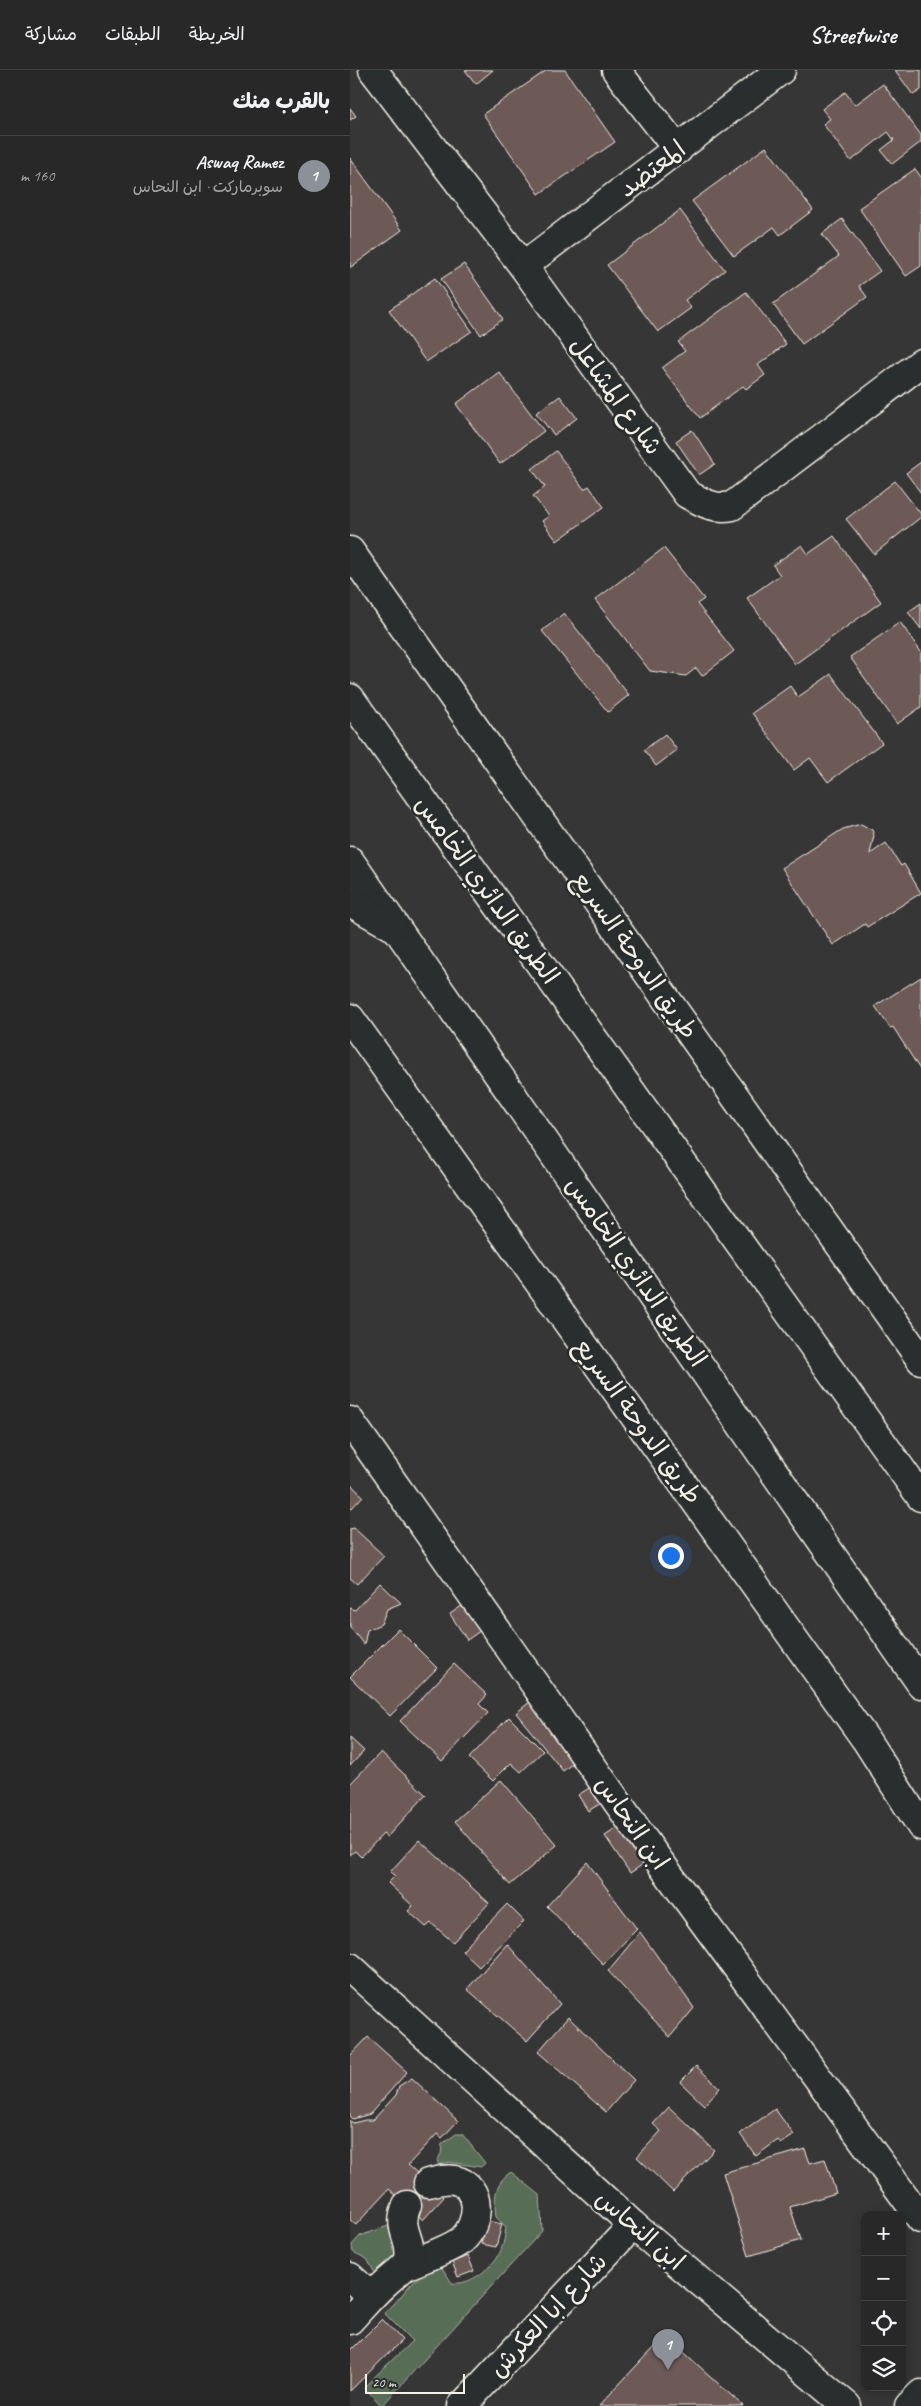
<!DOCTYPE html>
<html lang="ar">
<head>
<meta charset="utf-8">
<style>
	:root { --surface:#292828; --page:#313030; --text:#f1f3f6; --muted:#a5a6a8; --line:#454445; --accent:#8c9099 }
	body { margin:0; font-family:Caveat,"Playpen Sans Arabic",sans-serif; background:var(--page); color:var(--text); direction:rtl }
	.controls { position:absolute; right:15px; bottom:15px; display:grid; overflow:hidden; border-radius:10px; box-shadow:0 2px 12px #0003 }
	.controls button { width:45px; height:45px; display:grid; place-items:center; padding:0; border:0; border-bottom:1px solid var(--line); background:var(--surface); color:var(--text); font:25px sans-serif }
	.scale { position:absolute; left:15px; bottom:12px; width:100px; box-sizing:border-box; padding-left:5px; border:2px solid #f4f1e8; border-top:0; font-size:14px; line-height:18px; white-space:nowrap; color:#f4f1e8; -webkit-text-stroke:4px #2a2d2e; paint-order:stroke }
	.you { position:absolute; left:320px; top:1485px; width:18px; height:18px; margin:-12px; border:4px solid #fff; border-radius:50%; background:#1a73e8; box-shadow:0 0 0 8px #1a73e833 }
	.badge { display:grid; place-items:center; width:32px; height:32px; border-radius:50%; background:var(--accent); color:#fff; font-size:16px; font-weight:700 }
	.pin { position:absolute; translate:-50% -41px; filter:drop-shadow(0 1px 2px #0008) }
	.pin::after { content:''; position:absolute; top:26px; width:18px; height:15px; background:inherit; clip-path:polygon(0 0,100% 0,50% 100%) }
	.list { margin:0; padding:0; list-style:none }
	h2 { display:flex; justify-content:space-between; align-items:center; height:65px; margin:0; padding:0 20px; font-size:21px }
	h2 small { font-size:16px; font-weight:400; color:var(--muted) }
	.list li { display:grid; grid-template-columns:32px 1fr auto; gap:15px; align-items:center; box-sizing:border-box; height:80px; padding:0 20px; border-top:1px solid var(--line) }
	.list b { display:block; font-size:19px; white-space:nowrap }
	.list p { margin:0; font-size:16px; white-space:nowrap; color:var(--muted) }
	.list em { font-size:16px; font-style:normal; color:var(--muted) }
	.icon { flex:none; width:28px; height:28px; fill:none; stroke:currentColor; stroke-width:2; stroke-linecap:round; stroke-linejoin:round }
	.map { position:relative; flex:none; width:571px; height:2336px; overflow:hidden; direction:ltr }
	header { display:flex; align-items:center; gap:30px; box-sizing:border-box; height:70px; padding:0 25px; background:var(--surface); border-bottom:1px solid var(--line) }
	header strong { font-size:24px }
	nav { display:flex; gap:28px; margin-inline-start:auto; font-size:18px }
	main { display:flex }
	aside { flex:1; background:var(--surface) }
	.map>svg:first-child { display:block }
	.green { fill:#596d57; stroke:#a6afa0 }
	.building { fill:#6d5a57; stroke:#f4f1e8 }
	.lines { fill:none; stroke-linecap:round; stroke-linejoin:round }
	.minor-casing { stroke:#f4f1e8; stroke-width:31 }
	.highway-casing { stroke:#f4f1e8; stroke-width:31 }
	.minor { stroke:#2a2d2e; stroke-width:28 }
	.highway { stroke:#2a2d2e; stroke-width:28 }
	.labels { text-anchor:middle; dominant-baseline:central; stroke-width:5; stroke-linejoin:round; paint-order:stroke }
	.street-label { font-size:25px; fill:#f4f1e8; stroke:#2a2d2e }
</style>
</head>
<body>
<header>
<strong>Streetwise</strong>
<nav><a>الخريطة</a><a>الطبقات</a><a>مشاركة</a></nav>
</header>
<main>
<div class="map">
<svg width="571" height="2336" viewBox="0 0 571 2336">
	<rect width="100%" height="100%" fill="#373636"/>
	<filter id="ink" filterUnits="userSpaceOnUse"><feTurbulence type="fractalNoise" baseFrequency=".02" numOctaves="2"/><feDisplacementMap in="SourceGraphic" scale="10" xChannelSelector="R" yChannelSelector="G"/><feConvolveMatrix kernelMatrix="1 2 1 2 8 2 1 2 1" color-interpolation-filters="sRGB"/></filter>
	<g filter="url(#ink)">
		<g class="green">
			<path d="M106,2064H112L135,2093L131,2097L99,2092L89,2095L87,2091L91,2084L92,2074Z"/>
			<path d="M161,2102L190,2125L192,2161L32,2336L14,2317L62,2271L34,2243C46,2234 53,2222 64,2211C71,2204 82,2200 91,2196L102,2213C120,2216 144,2197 151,2180C154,2173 155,2165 156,2157L146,2147C144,2128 144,2113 161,2102Z"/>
			<path d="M41,2155L52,2181L26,2205L17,2189L3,2182L2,2175L10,2166Z"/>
		</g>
		<g class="building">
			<path d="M115,0H143L126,14Z"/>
			<path d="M197,0H215L265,72L189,124L133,44Z"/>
			<path d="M545,0H571V20L563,25Z"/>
			<path d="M533,14L571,65V72L542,94L531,80L544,70L538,62L501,91L473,54L480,49L472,39L495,22L505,35Z"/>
			<path d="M0,38L6,46L0,50Z"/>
			<path d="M416,77L463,140L430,165L424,157L384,186L342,131Z"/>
			<path d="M0,88L52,160L1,197H0Z"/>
			<path d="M565,99L571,107V196L556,206L509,138Z"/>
			<path d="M330,140L375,200L335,230L341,238L308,262L257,195Z"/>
			<path d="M492,149L530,201L509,216L517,227L452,274L423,234L489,186L472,164Z"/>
			<path d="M114,194L153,249L131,265L91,209Z"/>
			<path d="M85,208L122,261L76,292L39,240Z"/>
			<path d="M396,222L436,274L408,295L415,305L396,319L393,316L350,348L312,298L335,281L328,272Z"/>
			<path d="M149,302L194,361L150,394L106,334Z"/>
			<path d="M210,326L227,348L204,365L186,343Z"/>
			<path d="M342,360L365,394L349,405L326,371Z"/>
			<path d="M206,381L234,419L239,416L254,437L207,471L192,451L199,446L183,426L195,417L182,399Z"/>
			<path d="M571,392V423L556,403Z"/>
			<path d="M545,411L571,444V447L524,484L496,449Z"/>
			<path d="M484,466L531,532L445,594L397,528L430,505L423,495L452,475L458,484Z"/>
			<path d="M314,478L354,529L347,534L384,581L352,606L346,598L336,606L300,601L245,530Z"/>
			<path d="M571,533V559L558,542Z"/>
			<path d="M214,543L279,625L258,642L192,561Z"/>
			<path d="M550,552L571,582V637L547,654L500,587Z"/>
			<path d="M481,604L532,673L478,712L460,688L444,700L402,643L440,616L448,627Z"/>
			<path d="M315,664L327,680L306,696L294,680Z"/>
			<path d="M511,754L522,760L524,765L520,784L536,773L551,796L554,794L571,823L517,857L515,854L483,875L432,798L493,759Z"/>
			<path d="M571,907V1001L543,957L540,958L525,936Z"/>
			<path d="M0,1414L13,1426L0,1440Z"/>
			<path d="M4,1458L34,1486L7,1514L0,1508V1459Z"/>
			<path d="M30,1513L51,1533L37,1539L31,1554L17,1560L14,1575L0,1557V1538L5,1540Z"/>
			<path d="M119,1531L137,1556L117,1570L100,1544Z"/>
			<path d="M48,1559L87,1598L40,1646L0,1607Z"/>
			<path d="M104,1594L137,1625L129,1634L138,1643L92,1691L50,1651Z"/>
			<path d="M181,1631L228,1689L213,1701L166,1643Z"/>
			<path d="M159,1647L193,1681L171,1702L161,1693L143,1711L119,1688Z"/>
			<path d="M0,1668L14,1681L0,1696Z"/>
			<path d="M31,1682L76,1725L37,1767L33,1764L11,1787L5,1781L0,1785V1714Z"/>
			<path d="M151,1710L207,1775L160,1815L105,1751Z"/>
			<path d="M244,1715L253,1732L238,1741L228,1725Z"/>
			<path d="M272,1755L298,1791L280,1803L255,1766Z"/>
			<path d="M69,1770L139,1833L103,1872L81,1853L76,1857L58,1841L63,1836L38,1813L45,1806L40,1802Z"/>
			<path d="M237,1792L287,1859L253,1894L197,1836Z"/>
			<path d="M157,1834L174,1851L129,1897L112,1881Z"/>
			<path d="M290,1862L344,1938L320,1967L258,1901Z"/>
			<path d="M157,1874L210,1934L177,1971L117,1919Z"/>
			<path d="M218,1947L284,2010L256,2042L188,1982Z"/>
			<path d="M18,1967L57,2002L20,2044L3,2049L0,2046V1986Z"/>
			<path d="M346,1996L370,2018L354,2035L330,2012Z"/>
			<path d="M62,2008L108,2051L92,2068L87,2064L58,2095L94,2127L73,2150L39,2119L6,2155L0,2150V2050L3,2053L15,2050H23L46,2025L49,2016Z"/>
			<path d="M319,2037L364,2080L323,2122L287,2087L311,2061L303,2054Z"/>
			<path d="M425,2039L444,2065L431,2074L428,2070L406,2086L390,2064Z"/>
			<path d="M455,2079L460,2093L475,2089L486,2123L440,2137L451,2170L399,2186L373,2103Z"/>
			<path d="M137,2151L152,2154L146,2177L131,2174Z"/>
			<path d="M118,2186L124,2201L108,2207L102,2192Z"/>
			<path d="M32,2249L52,2270L0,2321V2281Z"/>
			<path d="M315,2265L393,2336H249Z"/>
		</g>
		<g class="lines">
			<g class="minor-casing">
				<g id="minor">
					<path d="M23,0L173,196L337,424C352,432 364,440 382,436L571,293"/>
					<path d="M266,0L328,80"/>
					<path d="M173,196L431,0"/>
					<path d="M0,481L571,1290"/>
					<path d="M0,948L516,1670L571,1756"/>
					<path d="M0,1351L301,1780L571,2149"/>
					<path d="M0,1897L283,2155L497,2336"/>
					<path d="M55,2196C71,2189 99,2180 112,2170C130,2154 133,2116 105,2110C95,2108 88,2111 78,2113"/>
					<path d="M0,2207L21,2226"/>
					<path d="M0,2250C15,2233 29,2217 47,2203C51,2199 58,2195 59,2188C63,2168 46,2160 57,2135"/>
					<path d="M112,2336L283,2155"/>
					<path d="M559,2336L571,2324"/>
				</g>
			</g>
			<g class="highway-casing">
				<g id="highway">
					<path d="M0,628L571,1427"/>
					<path d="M0,791L571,1614"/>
					<path d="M0,832L42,856"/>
				</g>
			</g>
			<use href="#minor" class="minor"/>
			<use href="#highway" class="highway"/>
		</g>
	</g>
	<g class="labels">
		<g class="street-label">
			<text transform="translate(302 99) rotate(-37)">المعتضد</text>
			<text transform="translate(266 326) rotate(54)">شارع المشاعل</text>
			<text transform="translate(137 820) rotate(54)">الطريق الدائري الخامس</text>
			<text transform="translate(285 885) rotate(55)">طريق الدوحة السريع</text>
			<text transform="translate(286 1202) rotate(55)">الطريق الدائري الخامس</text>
			<text transform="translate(288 1351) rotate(54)">طريق الدوحة السريع</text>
			<text transform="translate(282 1753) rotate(55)">ابن النحاس</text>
			<text transform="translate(290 2160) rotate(41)">ابن النحاس</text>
			<text transform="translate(198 2245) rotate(-47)">شارع ابا العكرش</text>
		</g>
	</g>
</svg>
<div class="controls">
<button>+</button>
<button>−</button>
<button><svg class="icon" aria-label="locate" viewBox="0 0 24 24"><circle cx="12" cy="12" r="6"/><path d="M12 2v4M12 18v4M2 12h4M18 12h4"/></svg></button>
<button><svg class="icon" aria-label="layers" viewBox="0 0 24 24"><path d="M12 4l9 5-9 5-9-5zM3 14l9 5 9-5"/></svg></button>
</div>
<div class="scale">20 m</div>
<div class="you"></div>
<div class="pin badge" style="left:318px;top:2300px">1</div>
</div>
<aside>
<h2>بالقرب منك<small></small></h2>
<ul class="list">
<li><span class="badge">1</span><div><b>Aswaq Ramez</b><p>سوبرماركت · ابن النحاس</p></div><em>160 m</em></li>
</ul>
</aside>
</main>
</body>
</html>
